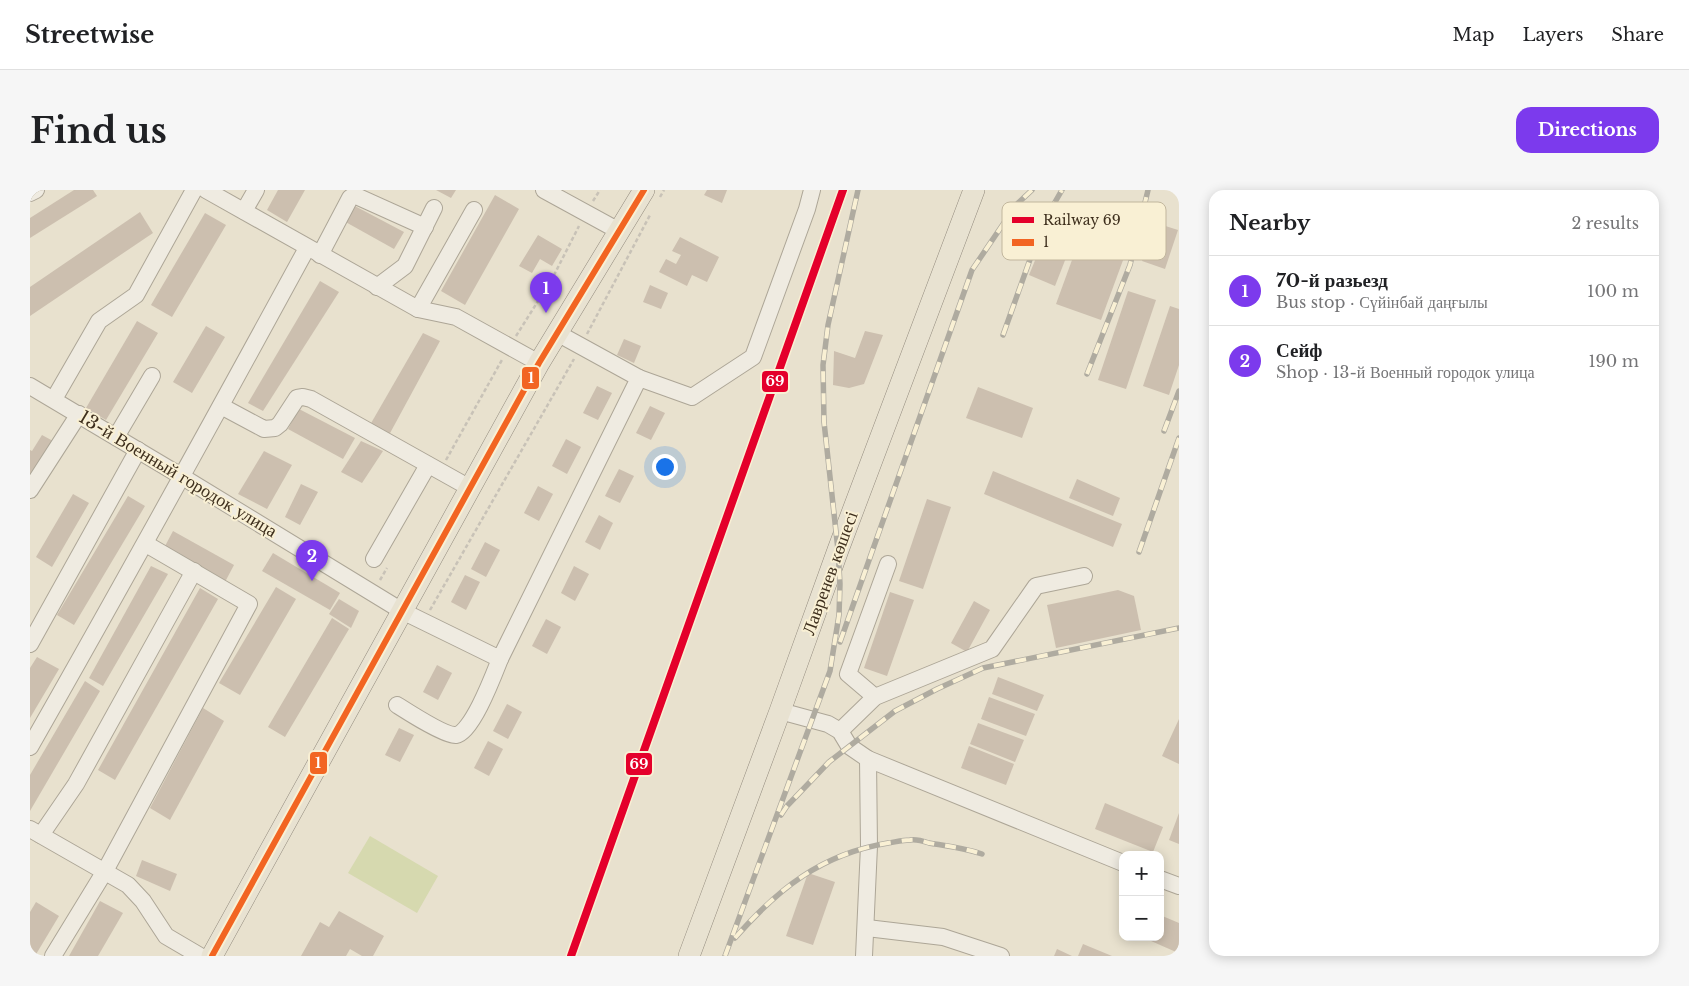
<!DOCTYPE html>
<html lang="en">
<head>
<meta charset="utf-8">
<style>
	:root { --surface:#fff; --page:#f6f6f6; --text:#202124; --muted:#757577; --line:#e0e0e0; --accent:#7c3aed }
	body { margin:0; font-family:"Libre Baskerville",serif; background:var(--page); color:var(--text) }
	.controls { position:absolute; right:15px; bottom:15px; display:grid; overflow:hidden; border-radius:10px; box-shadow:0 2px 12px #0003 }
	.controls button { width:45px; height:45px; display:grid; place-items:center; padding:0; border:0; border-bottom:1px solid var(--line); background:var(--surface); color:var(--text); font:25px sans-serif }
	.you { position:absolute; left:634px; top:276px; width:18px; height:18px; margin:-12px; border:4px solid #fff; border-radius:50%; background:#1a73e8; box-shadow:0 0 0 8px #1a73e833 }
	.badge { display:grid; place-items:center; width:32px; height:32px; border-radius:50%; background:var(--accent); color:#fff; font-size:16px; font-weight:700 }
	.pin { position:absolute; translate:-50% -41px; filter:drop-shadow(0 1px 2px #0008) }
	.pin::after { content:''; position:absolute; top:26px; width:18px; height:15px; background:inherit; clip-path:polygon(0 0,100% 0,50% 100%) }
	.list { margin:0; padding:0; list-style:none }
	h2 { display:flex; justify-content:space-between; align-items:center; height:65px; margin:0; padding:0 20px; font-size:21px }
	h2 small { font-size:16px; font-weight:400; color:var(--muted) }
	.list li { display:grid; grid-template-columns:32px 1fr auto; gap:15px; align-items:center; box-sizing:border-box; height:70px; padding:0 20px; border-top:1px solid var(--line) }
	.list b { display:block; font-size:19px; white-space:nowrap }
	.list p { margin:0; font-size:16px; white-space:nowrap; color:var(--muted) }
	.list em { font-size:16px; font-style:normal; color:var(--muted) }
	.map { position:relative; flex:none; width:1149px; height:766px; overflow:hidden; border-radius:15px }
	header { display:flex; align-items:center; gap:30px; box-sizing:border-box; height:70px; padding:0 25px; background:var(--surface); border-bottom:1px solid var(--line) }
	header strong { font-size:24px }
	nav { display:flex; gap:28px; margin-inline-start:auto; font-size:18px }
	.intro { display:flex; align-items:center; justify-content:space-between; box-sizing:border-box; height:120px; padding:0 30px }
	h1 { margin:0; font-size:35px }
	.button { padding:12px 22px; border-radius:15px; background:var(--accent); color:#fff; font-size:18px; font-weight:700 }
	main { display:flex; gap:30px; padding:0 30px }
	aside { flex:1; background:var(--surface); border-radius:15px; box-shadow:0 2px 12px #0003 }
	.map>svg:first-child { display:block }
	.green { fill:#d6d9af }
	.building { fill:#ccbfaf }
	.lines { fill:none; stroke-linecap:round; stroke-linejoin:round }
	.minor-casing { stroke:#ada697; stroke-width:18 }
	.major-casing { stroke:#938b7e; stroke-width:22 }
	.path { stroke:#c8c2b7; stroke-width:2.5; stroke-dasharray:4 2.5; stroke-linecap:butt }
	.minor { stroke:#efebe1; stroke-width:16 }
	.major { stroke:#e8e2d1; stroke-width:21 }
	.rail-casing { stroke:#afaba0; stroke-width:5.5 }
	.rail { stroke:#f9f0d4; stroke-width:4; stroke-dasharray:11; stroke-linecap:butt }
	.bus-1-casing { stroke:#f9f0d4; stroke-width:10 }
	.bus-1 { stroke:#f26522; stroke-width:6 }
	.rail-1-casing { stroke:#f9f0d4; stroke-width:11 }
	.rail-1 { stroke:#e4002b; stroke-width:8 }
	.labels { text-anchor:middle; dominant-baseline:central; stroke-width:4; stroke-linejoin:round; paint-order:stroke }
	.street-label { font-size:18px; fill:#3e2f1d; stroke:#f9f0d4 }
	.key { fill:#f9f0d4; stroke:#c1b69d; stroke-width:1 }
	.key-label { font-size:14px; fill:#3e2f1d }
	.line-badge { stroke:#f9f0d4; stroke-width:2 }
	.badge-label { font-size:14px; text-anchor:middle; font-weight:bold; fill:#fff }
</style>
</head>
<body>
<header>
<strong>Streetwise</strong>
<nav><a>Map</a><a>Layers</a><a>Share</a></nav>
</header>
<div class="intro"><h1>Find us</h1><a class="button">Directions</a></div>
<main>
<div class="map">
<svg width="1149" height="766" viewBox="0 0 1149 766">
	<rect width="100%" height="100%" fill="#e8e1ce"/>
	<path class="green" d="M340,646L408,686L387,723L318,683Z"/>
	<g class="building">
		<path d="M44,0H63L67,6L0,48V28Z"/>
		<path d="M248,0H275L257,32L237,20Z"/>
		<path d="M406,0H426L421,8Z"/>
		<path d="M677,0H697L692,13L674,5Z"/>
		<path d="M465,5L489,19L435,115L411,101Z"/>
		<path d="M321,14L374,42L364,59L312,30Z"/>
		<path d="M110,22L123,43L0,126V97Z"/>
		<path d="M1025,22L1050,32L1025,96L999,85Z"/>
		<path d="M175,23L196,35L142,127L121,115Z"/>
		<path d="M1126,33L1148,40L1135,79L1112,71Z"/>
		<path d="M1054,37L1099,54L1071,130L1026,114Z"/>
		<path d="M508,45L532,59L522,76L510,69L502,83L489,76Z"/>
		<path d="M650,47L689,67L677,92L662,85L657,96L629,82L636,69L646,74L651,65L642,61Z"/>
		<path d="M290,91L309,102L233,221L218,213Z"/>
		<path d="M620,95L638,103L631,119L613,112Z"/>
		<path d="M1098,101L1126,110L1096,199L1068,190Z"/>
		<path d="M1140,116L1149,119V175L1139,205L1113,196Z"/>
		<path d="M107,131L128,143L76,230L56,218Z"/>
		<path d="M176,136L195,147L162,203L143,192Z"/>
		<path d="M835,141L853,145L834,194L819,198L803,195L804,161L825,168Z"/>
		<path d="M393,143L410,151L359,245L340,235Z"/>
		<path d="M594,149L611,156L604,173L587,165Z"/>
		<path d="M567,196L582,203L568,230L553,223Z"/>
		<path d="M948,197L1003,218L992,248L936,228Z"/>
		<path d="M620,216L635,223L621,250L606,243Z"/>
		<path d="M269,219L325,248L313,269L258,239Z"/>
		<path d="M12,245L23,251L0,293V260L2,261Z"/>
		<path d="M536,249L551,257L537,284L522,276Z"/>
		<path d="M331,251L353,261L332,293L311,282Z"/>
		<path d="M234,261L262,275L237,319L208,304Z"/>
		<path d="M589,279L604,286L590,313L575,306Z"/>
		<path d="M963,281L1092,334L1083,357L954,304Z"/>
		<path d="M1047,289L1090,308L1083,326L1039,308Z"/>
		<path d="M271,294L288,302L270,335L255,327Z"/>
		<path d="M508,296L523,304L509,331L494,323Z"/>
		<path d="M43,304L59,313L22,377L6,367Z"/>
		<path d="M98,306L115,316L44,435L27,425Z"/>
		<path d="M897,309L921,317L893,399L869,391Z"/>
		<path d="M569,325L583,333L570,360L555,352Z"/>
		<path d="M143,341L204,375L195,392L134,358Z"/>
		<path d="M455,352L470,360L456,387L441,379Z"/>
		<path d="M243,363L310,403L300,420L232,381Z"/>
		<path d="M121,376L138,384L73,496L59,488Z"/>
		<path d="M544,376L559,384L545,411L531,403Z"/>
		<path d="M435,385L450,392L436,420L421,412Z"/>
		<path d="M246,397L266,409L210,505L189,493Z"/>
		<path d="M170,398L188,409L85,590L68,580Z"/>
		<path d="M1088,400L1104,406L1111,440L1026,458L1017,415Z"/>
		<path d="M860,402L884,410L857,486L834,478Z"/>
		<path d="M309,409L329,421L321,438L299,424Z"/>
		<path d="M944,411L960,420L937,462L921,453Z"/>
		<path d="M302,428L319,439L255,547L238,537Z"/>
		<path d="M516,429L531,437L517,464L502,456Z"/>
		<path d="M7,467L29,479L0,528V478Z"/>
		<path d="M407,475L422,483L408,510L393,502Z"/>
		<path d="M968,487L1014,505L1007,521L962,504Z"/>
		<path d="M55,491L70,501L0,621V585Z"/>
		<path d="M959,507L1005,524L996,546L951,529Z"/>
		<path d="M477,514L492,522L478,549L463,541Z"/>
		<path d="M173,518L194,531L140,630L120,618Z"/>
		<path d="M1149,529V574L1132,566Z"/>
		<path d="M948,533L994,550L985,572L940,554Z"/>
		<path d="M369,538L384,545L370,572L355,565Z"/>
		<path d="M458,551L473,559L459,586L444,578Z"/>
		<path d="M939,556L984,574L976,595L931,578Z"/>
		<path d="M1075,613L1133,637L1123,662L1065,639Z"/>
		<path d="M1149,623V654L1139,650Z"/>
		<path d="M112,670L147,684L140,701L106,686Z"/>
		<path d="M778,683L805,692L783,755L756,746Z"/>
		<path d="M70,711L93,723L68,766H39Z"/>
		<path d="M6,712L29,726L5,766H0V722Z"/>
		<path d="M309,721L354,746L343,766H332L320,759L316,766H271L290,732L299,737Z"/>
		<path d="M1130,725L1149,733V755L1146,762L1112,747H1130Z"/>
		<path d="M1053,754L1082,766H1048Z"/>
		<path d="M1027,759L1042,766H1024Z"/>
	</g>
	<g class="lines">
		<g class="minor-casing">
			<g id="minor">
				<path d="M176,0L388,119L426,127L509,173"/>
				<path d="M514,0L589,41"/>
				<path d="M0,3L6,0"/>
				<path d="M214,21L226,0"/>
				<path d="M290,65L320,8L324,5L395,37"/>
				<path d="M347,97L375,76L404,18"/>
				<path d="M388,119L444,20"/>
				<path d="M609,188L662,207L723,167L777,19L782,0"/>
				<path d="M0,196L151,286L372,421L470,469L609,188L527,143"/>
				<path d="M24,209L69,131L106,105L164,0"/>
				<path d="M191,216L234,239L245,238L250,234L267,208L273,207L281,209L440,298"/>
				<path d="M86,247L122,186"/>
				<path d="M0,300L49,224"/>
				<path d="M344,369L398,275"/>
				<path d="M0,454L108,260"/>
				<path d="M845,507L818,484L858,374"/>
				<path d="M367,515C378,522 415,546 426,545C442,543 464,484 470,469"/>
				<path d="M750,521L798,534L810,541L819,556L838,569L1093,673"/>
				<path d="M810,541L845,507L962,459L1006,396L1054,386"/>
				<path d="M0,557C94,392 186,225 277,58"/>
				<path d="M0,639L98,695L113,711L136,746L170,766"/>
				<path d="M11,645L46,594L164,381"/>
				<path d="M1130,689L1149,696"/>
				<path d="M837,738L913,747L971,766"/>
				<path d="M23,766L75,681L219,414L116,354"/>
				<path d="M834,766L839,656L838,569"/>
			</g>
		</g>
		<g class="major-casing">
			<g id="major">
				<path d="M182,766L509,173L614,0"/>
				<path d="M659,766L750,521L808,360L944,0"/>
			</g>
		</g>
		<g class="path">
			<path d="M630,7L634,0"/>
			<path d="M563,11L570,0"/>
			<path d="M557,144L620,25"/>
			<path d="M486,146L522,89L549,36"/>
			<path d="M416,270L473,168"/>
			<path d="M350,390L357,378"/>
			<path d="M400,420L544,169"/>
		</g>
		<use href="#minor" class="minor"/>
		<use href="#major" class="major"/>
		<g class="rail-casing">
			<g id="rail">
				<path d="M973,145L1013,33L1032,0"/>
				<path d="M1057,184L1100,75L1118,0"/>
				<path d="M1134,241L1149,201"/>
				<path d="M1109,362L1149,248"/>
				<path d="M810,452L942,80L986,15L1002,0"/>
				<path d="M751,625L757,616L799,572L865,521L907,499L953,478L1149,438"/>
				<path d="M705,748C748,699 791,664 858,653C865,652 873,650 880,650C886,649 893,651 899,653C917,656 934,658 952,664"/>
				<path d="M695,766L800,481L809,425L810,394L808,360L794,232L793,175L798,135L828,0"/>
			</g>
		</g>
		<use href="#rail" class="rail"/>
		<g class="bus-1-casing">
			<path id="bus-1" d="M182,766L509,173L614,0"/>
		</g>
		<use href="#bus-1" class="bus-1"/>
		<g class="rail-1-casing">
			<path id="rail-1" d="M541,766L813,0"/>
		</g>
		<use href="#rail-1" class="rail-1"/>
	</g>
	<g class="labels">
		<g class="street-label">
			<text transform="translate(148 284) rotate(31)">13-й Военный городок улица</text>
			<text transform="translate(800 383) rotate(-70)">Лавренев көшесі</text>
		</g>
	</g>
	<rect x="972" y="12" width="164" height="58" rx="8" class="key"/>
	<rect x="982" y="27" width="22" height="6" fill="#e4002b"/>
	<rect x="982" y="49" width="22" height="7" fill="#f26522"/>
	<g class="key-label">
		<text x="1013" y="35">Railway 69</text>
		<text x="1013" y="57">1</text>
	</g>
	<g class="line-badge">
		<rect x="491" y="176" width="19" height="24" rx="5" fill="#f26522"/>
		<rect x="731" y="180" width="28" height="23" rx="5" fill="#e4002b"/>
		<rect x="279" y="561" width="19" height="24" rx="5" fill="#f26522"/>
		<rect x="595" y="562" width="28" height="24" rx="5" fill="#e4002b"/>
	</g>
	<g class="badge-label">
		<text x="501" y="193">1</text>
		<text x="745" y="196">69</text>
		<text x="288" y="578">1</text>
		<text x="609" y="579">69</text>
	</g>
</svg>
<div class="controls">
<button>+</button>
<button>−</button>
</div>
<div class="you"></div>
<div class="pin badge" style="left:516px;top:123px">1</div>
<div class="pin badge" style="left:282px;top:391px">2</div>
</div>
<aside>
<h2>Nearby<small>2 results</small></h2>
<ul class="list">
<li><span class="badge">1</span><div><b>70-й разьезд</b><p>Bus stop · Сүйінбай даңғылы</p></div><em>100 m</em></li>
<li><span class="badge">2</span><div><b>Сейф</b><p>Shop · 13-й Военный городок улица</p></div><em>190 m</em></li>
</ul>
</aside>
</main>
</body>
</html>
